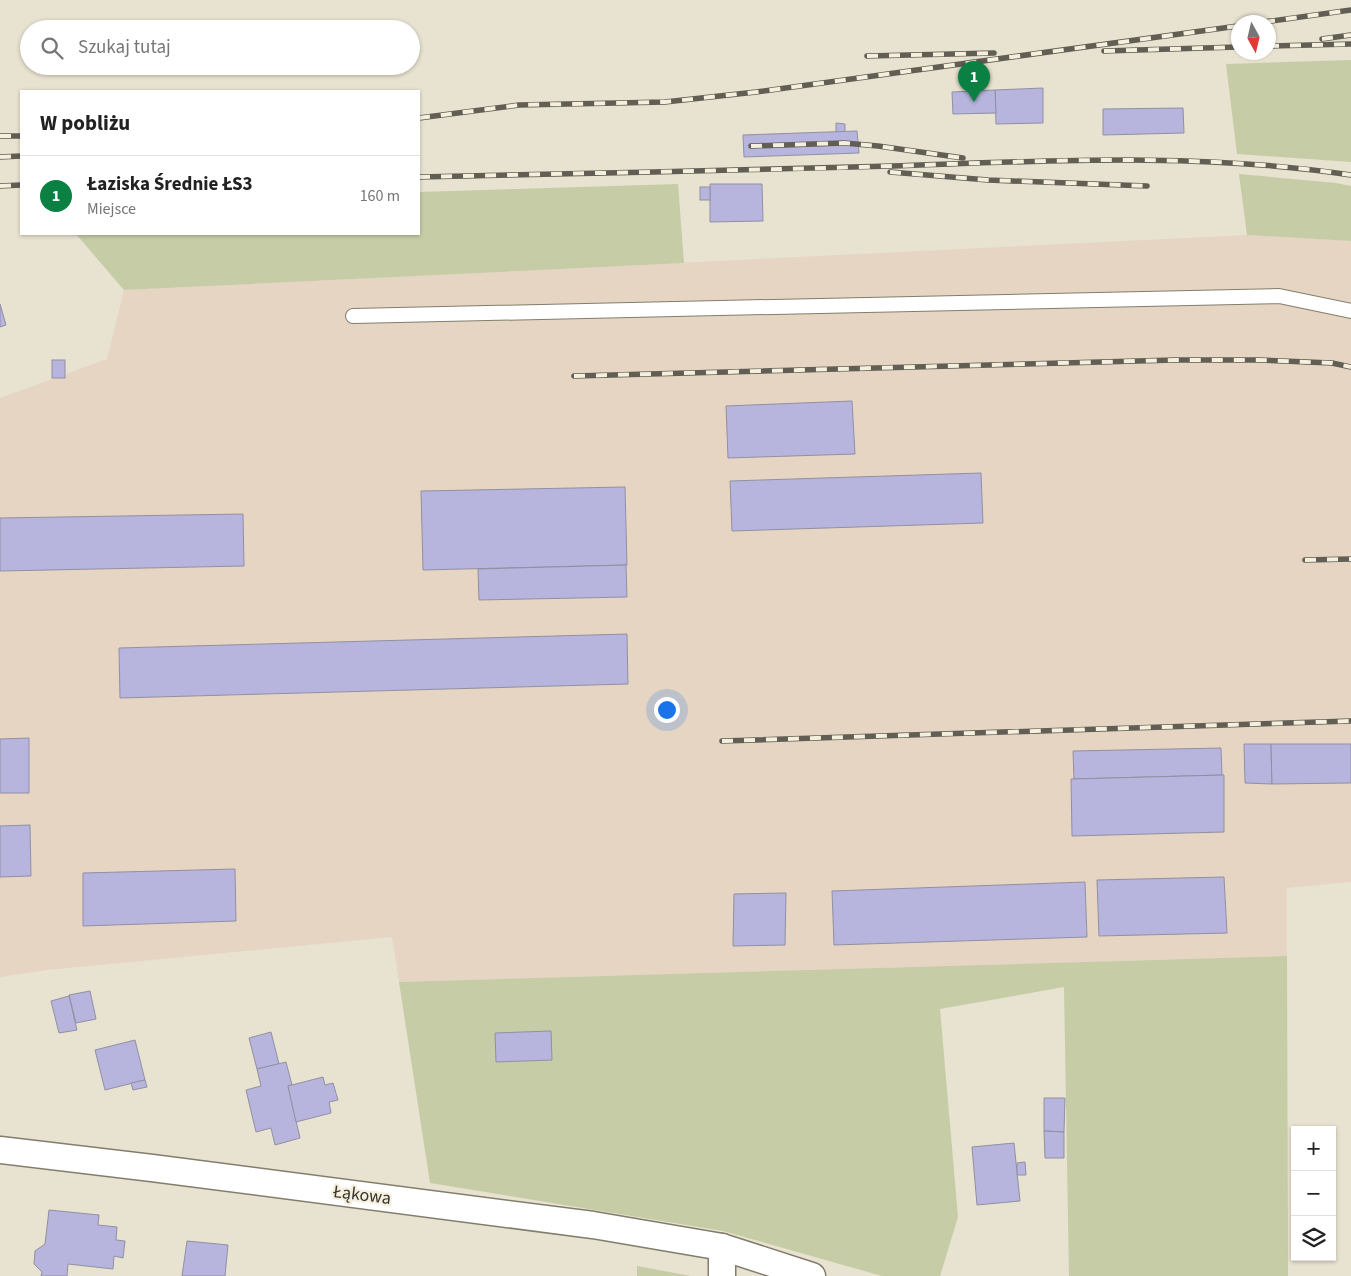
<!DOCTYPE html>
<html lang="pl">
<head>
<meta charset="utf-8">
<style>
	:root { --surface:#fff; --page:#f6f6f6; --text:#222; --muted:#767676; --line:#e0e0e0; --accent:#0b8043 }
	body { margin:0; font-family:"Source Sans 3",sans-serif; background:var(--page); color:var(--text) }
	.controls { position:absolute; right:15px; bottom:15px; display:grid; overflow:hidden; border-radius:0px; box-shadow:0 1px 4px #0004 }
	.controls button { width:45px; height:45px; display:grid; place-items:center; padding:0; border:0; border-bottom:1px solid var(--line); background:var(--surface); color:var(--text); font:25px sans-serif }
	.compass { position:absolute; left:1231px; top:15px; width:45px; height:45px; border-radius:50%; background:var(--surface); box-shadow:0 1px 4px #0004; rotate:172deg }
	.you { position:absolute; left:666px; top:709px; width:18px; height:18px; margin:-12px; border:4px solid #fff; border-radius:50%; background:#1a73e8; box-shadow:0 0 0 8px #1a73e833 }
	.badge { display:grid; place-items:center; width:32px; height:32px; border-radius:50%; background:var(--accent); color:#fff; font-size:16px; font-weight:700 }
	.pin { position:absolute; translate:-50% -41px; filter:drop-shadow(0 1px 2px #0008) }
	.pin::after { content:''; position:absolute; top:26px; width:18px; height:15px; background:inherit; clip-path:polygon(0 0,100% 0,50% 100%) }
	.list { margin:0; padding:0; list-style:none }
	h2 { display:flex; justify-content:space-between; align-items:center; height:65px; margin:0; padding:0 20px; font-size:21px }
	h2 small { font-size:16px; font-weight:400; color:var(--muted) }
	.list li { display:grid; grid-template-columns:32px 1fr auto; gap:15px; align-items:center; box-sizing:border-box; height:80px; padding:0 20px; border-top:1px solid var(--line) }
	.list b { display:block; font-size:19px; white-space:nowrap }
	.list p { margin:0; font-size:16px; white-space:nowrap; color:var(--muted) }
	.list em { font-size:16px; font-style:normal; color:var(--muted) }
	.icon { flex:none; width:28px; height:28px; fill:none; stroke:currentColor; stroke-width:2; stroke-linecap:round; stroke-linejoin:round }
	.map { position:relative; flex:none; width:1351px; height:1276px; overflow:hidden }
	.search { position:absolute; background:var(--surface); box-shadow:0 1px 4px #0004; left:20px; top:20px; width:400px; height:55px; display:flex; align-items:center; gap:12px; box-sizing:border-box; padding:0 18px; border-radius:28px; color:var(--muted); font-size:19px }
	.panel { position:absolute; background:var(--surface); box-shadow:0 1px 4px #0004; left:20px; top:90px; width:400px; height:145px; border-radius:0px }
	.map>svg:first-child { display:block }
	.industrial { fill:#e7d5c4 }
	.green { fill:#c6cca6 }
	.building { fill:#b7b4de; stroke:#9190a1 }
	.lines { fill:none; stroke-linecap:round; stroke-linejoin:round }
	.lane-casing { stroke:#827d6c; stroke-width:16 }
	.street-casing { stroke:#827d6c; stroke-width:29 }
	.lane { stroke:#fff; stroke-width:14 }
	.street { stroke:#fff; stroke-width:26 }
	.rail-casing { stroke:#615e54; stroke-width:5.5 }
	.rail { stroke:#f5efdd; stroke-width:4; stroke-dasharray:11; stroke-linecap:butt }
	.labels { text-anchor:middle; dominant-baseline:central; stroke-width:4.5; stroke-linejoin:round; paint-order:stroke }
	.street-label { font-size:18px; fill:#37352e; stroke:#f5efdd }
</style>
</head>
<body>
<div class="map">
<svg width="1351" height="1276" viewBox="0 0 1351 1276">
	<rect width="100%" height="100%" fill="#e8e2d0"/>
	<path class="industrial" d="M1247,235L1351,241V882L1287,888V956L399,982L392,937L47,970L0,977V398L107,359L124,290Z"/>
	<g class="green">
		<path d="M1351,60V162L1237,154L1226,64Z"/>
		<path d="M1239,174L1336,183L1351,186V241L1247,235Z"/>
		<path d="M678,184L684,263L124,290L76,234H419V192Z"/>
		<path d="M1287,956L1288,1276H1069L1064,987L940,1009L958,1217L940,1276H882L723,1231L430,1183L399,982Z"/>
		<path d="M637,1266L691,1276H637Z"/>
	</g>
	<g class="building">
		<path d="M1043,88V123L996,124L995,90Z"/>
		<path d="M995,90L996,113L953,114L952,92Z"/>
		<path d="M1183,108L1184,133L1103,135V109Z"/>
		<path d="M836,123L845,124V132H836Z"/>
		<path d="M857,131L859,153L744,157L743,135Z"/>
		<path d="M710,184H762L763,221L710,222Z"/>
		<rect x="700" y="187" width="10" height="13"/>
		<path d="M0,304L6,325L0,327Z"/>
		<rect x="52" y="360" width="13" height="18"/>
		<path d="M852,401L855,454L728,458L726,406Z"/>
		<path d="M981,473L983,523L732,531L730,481Z"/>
		<path d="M625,487L627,565L423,570L421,491Z"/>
		<path d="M243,514L244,566L0,571V518Z"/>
		<path d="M626,565L627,597L479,600L478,569Z"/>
		<path d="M627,634L628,684L120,698L119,648Z"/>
		<path d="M29,738V793H0V739Z"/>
		<path d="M1244,744H1271L1272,784L1245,783Z"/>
		<path d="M1271,744H1351V783L1272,784Z"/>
		<path d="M1221,748L1222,775L1074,779L1073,751Z"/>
		<path d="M1224,775V832L1072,836L1071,779Z"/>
		<path d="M30,825L31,876L0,877V826Z"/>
		<path d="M235,869L236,921L83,926V873Z"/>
		<path d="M1224,877L1227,933L1099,936L1097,880Z"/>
		<path d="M1085,882L1087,937L834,945L832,891Z"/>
		<path d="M786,893L785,945L733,946L734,894Z"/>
		<path d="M90,991L96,1019L76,1023L69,995Z"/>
		<path d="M69,996L77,1030L59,1033L51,1001Z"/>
		<path d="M551,1031L552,1060L496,1062L495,1033Z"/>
		<path d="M271,1032L279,1064L257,1069L249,1038Z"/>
		<path d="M135,1040L145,1080L105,1090L95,1050Z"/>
		<path d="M286,1062L292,1085L288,1086L300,1138L275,1145L271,1128L256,1132L246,1090L261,1086L257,1069Z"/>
		<path d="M323,1077L325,1085L333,1083L338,1100L329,1102L331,1113L296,1122L288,1086Z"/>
		<path d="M145,1080L147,1087L133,1090L131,1083Z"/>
		<path d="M1044,1098H1065L1064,1132L1044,1131Z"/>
		<path d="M1044,1131L1064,1132V1158H1045Z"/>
		<path d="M1014,1143L1020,1201L977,1205L972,1147Z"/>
		<path d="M1025,1162L1026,1175H1017V1163Z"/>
		<path d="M49,1210L99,1215L98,1225L117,1227L116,1240L125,1241L123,1258L114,1256L113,1269L68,1264L67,1276H41L42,1272L34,1264L35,1251L45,1244Z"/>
		<path d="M187,1241L228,1245L225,1276H182Z"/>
	</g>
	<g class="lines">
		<g class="lane-casing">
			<path id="lane" d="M353,316L1279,296L1351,311"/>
		</g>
		<g class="street-casing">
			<g id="street">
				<path d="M0,1150L152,1168L593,1225L722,1247L812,1276"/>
				<path d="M722,1276V1247"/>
			</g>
		</g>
		<use href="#lane" class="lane"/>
		<use href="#street" class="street"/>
		<g class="rail-casing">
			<g id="rail">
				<path d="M1264,22L1351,10"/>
				<path d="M1322,39L1351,35"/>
				<path d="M1268,46L1351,44"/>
				<path d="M1104,51L1238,47"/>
				<path d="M867,56L994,53"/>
				<path d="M419,118L519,105L665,102L756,92L1238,26"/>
				<path d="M0,136H21"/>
				<path d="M751,146L844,143L878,146L963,158"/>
				<path d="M0,157L21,156"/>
				<path d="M890,172L988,180L1147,186"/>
				<path d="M419,177C577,173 734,171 892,166C1045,161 1199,152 1351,175"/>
				<path d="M0,186L21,185"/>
				<path d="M574,376L1175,360H1259L1332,363L1351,367"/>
				<path d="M1305,560L1351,559"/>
				<path d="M722,741L1351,721"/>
			</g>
		</g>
		<use href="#rail" class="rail"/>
	</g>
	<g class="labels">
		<g class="street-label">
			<text transform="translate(362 1195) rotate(7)">Łąkowa</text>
		</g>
	</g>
</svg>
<div class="controls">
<button>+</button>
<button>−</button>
<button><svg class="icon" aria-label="layers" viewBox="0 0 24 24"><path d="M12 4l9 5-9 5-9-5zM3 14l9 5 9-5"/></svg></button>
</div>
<svg class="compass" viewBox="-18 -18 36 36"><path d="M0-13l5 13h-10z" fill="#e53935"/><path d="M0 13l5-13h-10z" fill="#767676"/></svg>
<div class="you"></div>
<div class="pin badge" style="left:974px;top:102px">1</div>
<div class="search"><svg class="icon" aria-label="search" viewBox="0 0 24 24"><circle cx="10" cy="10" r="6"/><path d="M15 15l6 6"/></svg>Szukaj tutaj</div>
<section class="panel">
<h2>W pobliżu<small></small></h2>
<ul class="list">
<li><span class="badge">1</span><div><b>Łaziska Średnie ŁS3</b><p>Miejsce</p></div><em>160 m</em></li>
</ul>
</section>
</div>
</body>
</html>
